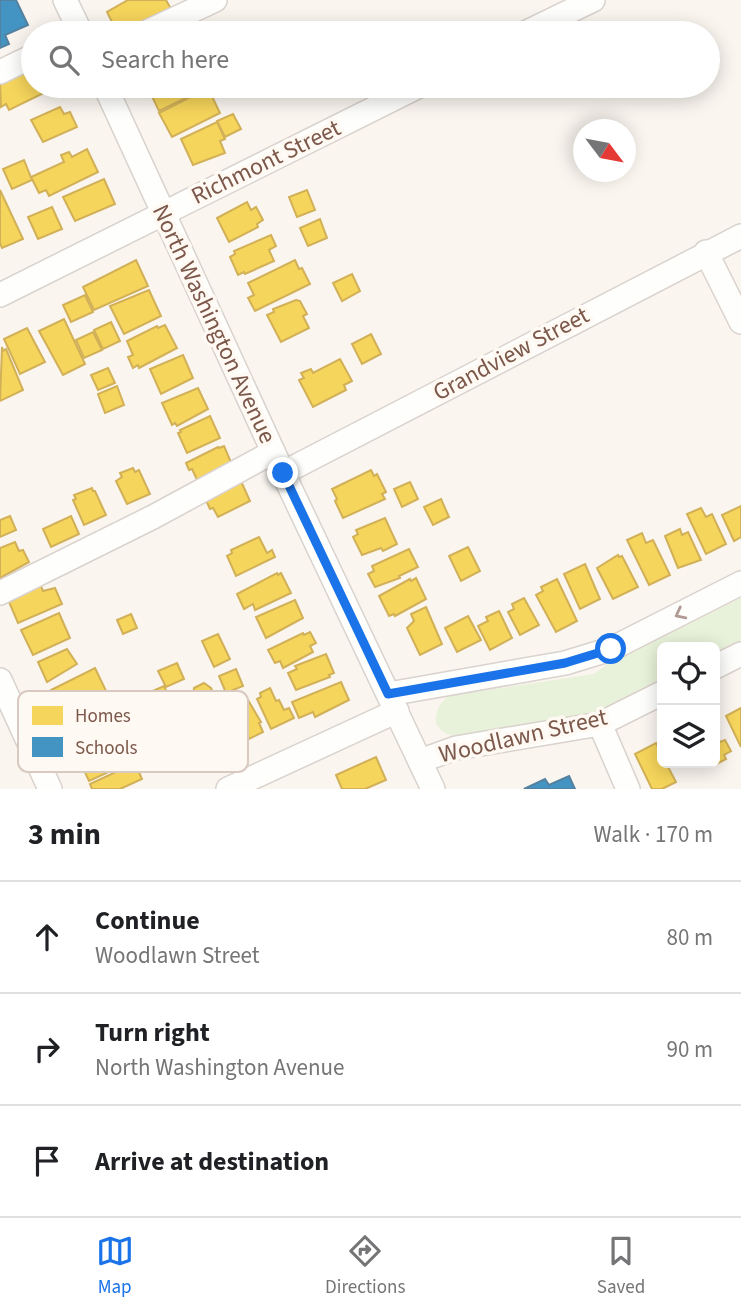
<!DOCTYPE html>
<html lang="en">
<head>
<meta charset="utf-8">
<style>
	:root { --surface:#fff; --page:#f2f2f2; --text:#202124; --muted:#757577; --line:#e0e0e0; --accent:#1a73e8 }
	body { margin:0; font-family:"Source Sans 3",sans-serif; background:var(--page); color:var(--text) }
	.controls { position:absolute; right:21px; bottom:21px; display:grid; overflow:hidden; border-radius:10px; box-shadow:0 4px 18px #0003 }
	.controls button { width:63px; height:63px; display:grid; place-items:center; padding:0; border:0; border-bottom:2px solid var(--line); background:var(--surface); color:var(--text); font:35px sans-serif }
	.compass { position:absolute; left:573px; top:119px; width:63px; height:63px; border-radius:50%; background:var(--surface); box-shadow:0 4px 18px #0003; rotate:122deg }
	.stop { position:absolute; width:21px; height:21px; margin:-16px; border:5px solid #1a73e8; border-radius:50%; background:#fff }
	.stop.end { background:#1a73e8; border-color:#fff; box-shadow:0 2px 7px #0008 }
	.list { margin:0; padding:0; list-style:none }
	h2 { display:flex; justify-content:space-between; align-items:center; height:91px; margin:0; padding:0 28px; font-size:30px }
	h2 small { font-size:23px; font-weight:400; color:var(--muted) }
	.list li { display:grid; grid-template-columns:46px 1fr auto; gap:21px; align-items:center; box-sizing:border-box; height:112px; padding:0 28px; border-top:2px solid var(--line) }
	.list b { display:block; font-size:26px; white-space:nowrap }
	.list p { margin:0; font-size:23px; white-space:nowrap; color:var(--muted) }
	.list em { font-size:23px; font-style:normal; color:var(--muted) }
	.icon { flex:none; width:38px; height:38px; fill:none; stroke:currentColor; stroke-width:2; stroke-linecap:round; stroke-linejoin:round }
	.map { position:relative; flex:none; width:741px; height:789px; overflow:hidden }
	.search { position:absolute; background:var(--surface); box-shadow:0 4px 18px #0003; left:21px; right:21px; top:21px; height:77px; display:flex; align-items:center; gap:18px; box-sizing:border-box; padding:0 24px; border-radius:38px; color:var(--muted); font-size:26px }
	.sheet { height:427px; background:var(--surface) }
	nav { display:flex; justify-content:space-around; align-items:center; box-sizing:border-box; height:98px; border-top:2px solid var(--line); background:var(--surface); font-size:19px; color:var(--muted) }
	nav a { display:grid; justify-items:center; gap:4px }
	nav .on { color:var(--accent) }
	.map>svg:first-child { display:block }
	.green { fill:#e8f1d9 }
	.homes { fill:#f6d55c; stroke:#d1b057; stroke-width:2 }
	.schools { fill:#4393c3; stroke:#54819f; stroke-width:2 }
	.lines { fill:none; stroke-linecap:round; stroke-linejoin:round }
	.minor-casing { stroke:#dad2cd; stroke-width:26 }
	.minor { stroke:#fefefd; stroke-width:23 }
	.oneway { stroke:#b09a92 }
	.route { stroke:#1a73e8; stroke-width:9 }
	.labels { text-anchor:middle; dominant-baseline:central; stroke-width:7; stroke-linejoin:round; paint-order:stroke }
	.street-label { font-size:24px; fill:#7c584b; stroke:#fff9f3 }
	.key { fill:#fff9f3; stroke:#d8c9c1; stroke-width:2 }
	.key-label { font-size:19px; fill:#7c584b }
</style>
</head>
<body>
<div class="map">
<svg width="741" height="789" viewBox="0 0 741 789">
	<rect width="100%" height="100%" fill="#faf5ef"/>
	<path class="green" d="M741,598V644L715,657V647H662V684L591,713L531,726L461,736C449,736 443,733 436,724C436,711 438,704 449,696L594,674L606,665Z"/>
	<g class="homes">
		<path d="M128,0H166L171,9L128,30L125,25L115,28L107,12Z"/>
		<path d="M33,66V86H58L9,110L6,104L1,107L0,82Z"/>
		<path d="M147,86H200L202,90L159,111Z"/>
		<path d="M208,88L220,113L172,137L159,113Z"/>
		<path d="M60,107L64,114L70,112L77,127L43,142L31,120Z"/>
		<path d="M233,114L241,129L225,137L217,121Z"/>
		<path d="M217,122L225,139L220,141L225,153L193,165L181,139Z"/>
		<path d="M87,149L98,172L49,196L46,190L39,193L31,177L64,162L61,155L69,152L72,157Z"/>
		<path d="M24,160L32,180L12,189L3,169Z"/>
		<path d="M104,179L115,204L75,221L63,197Z"/>
		<path d="M0,190L23,239L2,248L0,243Z"/>
		<path d="M307,190L315,210L297,217L289,197Z"/>
		<path d="M247,202L251,210L256,207L263,220L257,224L258,227L229,242L217,218Z"/>
		<path d="M52,207L62,229L38,239L28,217Z"/>
		<path d="M320,219L327,238L308,246L300,228Z"/>
		<path d="M271,235L276,246L269,250L274,261L245,274L244,272L238,275L230,257L235,254L234,251Z"/>
		<path d="M136,260L148,286L94,310L83,287Z"/>
		<path d="M295,260L299,269L302,268L310,284L255,311L248,298L254,295L248,283Z"/>
		<path d="M352,274L360,291L342,301L333,283Z"/>
		<path d="M149,290L161,316L124,334L110,306Z"/>
		<path d="M85,295L93,312L71,322L63,305Z"/>
		<path d="M296,300L300,301L307,314L303,316L309,328L281,342L267,315L274,312L273,309Z"/>
		<path d="M64,319L85,364L63,375L39,331Z"/>
		<path d="M111,322L120,341L103,349L94,330Z"/>
		<path d="M165,325L177,348L139,368L138,365L133,368L128,357L133,355L127,341L157,326L158,328Z"/>
		<path d="M27,328L45,362L20,374L4,339Z"/>
		<path d="M93,332L102,350L84,358L76,340Z"/>
		<path d="M371,334L381,354L362,364L352,344Z"/>
		<path d="M2,347L3,351L6,349L23,390L0,401Z"/>
		<path d="M183,355L193,378L161,394L150,369Z"/>
		<path d="M340,359L352,381L344,385L346,390L313,407L299,380L304,378L301,373L311,369L313,373Z"/>
		<path d="M108,368L115,383L98,390L91,375Z"/>
		<path d="M117,386L124,405L105,413L98,394Z"/>
		<path d="M198,388L208,409L177,426L175,423L172,425L162,403Z"/>
		<path d="M210,416L220,438L187,453L178,433L181,432L180,430Z"/>
		<path d="M224,446L233,467L199,484L192,469L189,470L186,463L218,447L219,448Z"/>
		<path d="M133,468L135,472L139,470L150,494L127,504L116,481L122,477L120,473Z"/>
		<path d="M371,470L374,476L377,474L386,492L382,494L385,499L343,518L335,501L337,499L332,489Z"/>
		<path d="M240,479L250,501L218,517L213,508L210,509L204,496Z"/>
		<path d="M410,482L418,499L402,507L394,489Z"/>
		<path d="M92,488L93,491H95L106,515L84,525L73,500L76,499L74,495Z"/>
		<path d="M441,499L449,517L433,525L424,507Z"/>
		<path d="M741,506V537L734,541L722,515Z"/>
		<path d="M701,508L706,517L712,514L726,544L706,554L687,514Z"/>
		<path d="M10,516L16,530L0,537V520Z"/>
		<path d="M71,516L79,534L51,547L43,529Z"/>
		<path d="M385,518L397,544L383,551L381,548L362,555L353,537L358,534L356,530Z"/>
		<path d="M680,529L682,535L688,532L701,560L678,568L665,536Z"/>
		<path d="M642,533L646,543L653,540L670,575L649,585L627,540Z"/>
		<path d="M259,537L267,553L272,550L275,557L236,576L227,556L232,553L231,550Z"/>
		<path d="M15,542L19,551L23,550L29,562L0,578V548Z"/>
		<path d="M468,547L480,571L461,581L449,556Z"/>
		<path d="M409,549L418,567L399,576L400,578L375,587L368,574L374,571L372,566Z"/>
		<path d="M618,555L619,557L622,556L638,587L613,599L597,568Z"/>
		<path d="M585,564L600,599L580,609L564,574Z"/>
		<path d="M277,573L278,575L281,573L291,593L255,610L253,604L244,609L237,594Z"/>
		<path d="M416,578L426,599L395,616L394,614L389,616L379,596L410,579L411,581Z"/>
		<path d="M557,579L577,621L556,632L536,595L543,591L541,587Z"/>
		<path d="M40,584L43,591L55,588L62,604L18,623L9,602L15,599L14,597Z"/>
		<path d="M524,598L539,625L520,635L508,612L514,609L512,604Z"/>
		<path d="M295,600L303,618L266,638L256,617Z"/>
		<path d="M426,607L442,644L420,655L407,628L414,621L411,614Z"/>
		<path d="M499,611L512,638L490,650L478,626L488,621L486,617Z"/>
		<path d="M59,613L70,638L33,655L21,630Z"/>
		<path d="M131,614L137,628L123,634L117,620Z"/>
		<path d="M468,616L481,640L457,652L445,628Z"/>
		<path d="M310,632L316,643L310,646L313,652L283,668L280,661L275,663L268,650L303,633L304,635Z"/>
		<path d="M218,634L230,659L214,667L202,641Z"/>
		<path d="M67,649L77,664L47,682L38,662Z"/>
		<path d="M326,654L334,673L329,675L330,677L296,690L288,673L297,669L295,666Z"/>
		<path d="M177,663L184,679L166,687L158,671Z"/>
		<path d="M95,668L107,693L62,714L51,690Z"/>
		<path d="M236,669L243,686L226,693L219,676Z"/>
		<path d="M341,682L349,700L315,717L313,712L299,718L292,702Z"/>
		<path d="M204,683L211,688L226,721L229,720L235,744L212,754L206,751L189,714L197,710L202,716L193,697L194,688Z"/>
		<path d="M164,686L171,701L155,708L148,693Z"/>
		<path d="M270,688L276,701L279,700L284,710L289,708L294,718L271,729L257,699L261,697L260,693Z"/>
		<path d="M245,695L261,722L259,723L263,732L249,739L235,709L239,708L235,700Z"/>
		<path d="M741,708V747L726,716Z"/>
		<path d="M715,723L719,732L716,734L720,742L725,740L731,751L724,755L726,759L711,767L708,763H715Z"/>
		<path d="M656,743L662,755V763H666L676,782L662,789H652L635,754Z"/>
		<path d="M117,750L118,752L122,750L126,758L122,760L124,765L89,781L82,766Z"/>
		<path d="M376,757L386,780L365,789H342L336,775Z"/>
		<path d="M135,763L142,779L120,789H92L90,784Z"/>
	</g>
	<g class="schools">
		<path d="M0,0H16L28,25L5,35L9,44L0,48Z"/>
		<path d="M569,776L575,789H524L545,779L549,785Z"/>
	</g>
	<g class="lines">
		<g class="minor-casing">
			<g id="minor">
				<path d="M65,0L81,33"/>
				<path d="M145,33L215,0"/>
				<path d="M525,33L593,0"/>
				<path d="M0,72L33,56"/>
				<path d="M105,86L283,473L433,789"/>
				<path d="M706,252L741,322"/>
				<path d="M0,295L419,86"/>
				<path d="M283,473L741,236"/>
				<path d="M0,593L153,517L273,452"/>
				<path d="M715,667L741,654"/>
				<path d="M0,680L50,789"/>
				<path d="M389,694L565,663L611,649L741,583"/>
				<path d="M600,724L628,789"/>
				<path d="M420,761L456,748L600,724L662,693"/>
				<path d="M228,789L397,711"/>
			</g>
		</g>
		<use href="#minor" class="minor"/>
	</g>
	<defs><path id="oneway-chevron" d="M-2-3.5L2.5 0L-2 3.5" fill="none" stroke-width="1.6" stroke-linecap="round" stroke-linejoin="round" transform="scale(1.75)"/></defs>
	<use class="oneway" href="#oneway-chevron" transform="translate(680 614) rotate(153)"/>
	<g class="lines">
		<path class="route" d="M283,473L388,694L565,663L611,649"/>
	</g>
	<g class="labels">
		<g class="street-label">
			<text transform="translate(266 162) rotate(-26)">Richmont Street</text>
			<text transform="translate(214 324) rotate(65)">North Washington Avenue</text>
			<text transform="translate(511 354) rotate(-28)">Grandview Street</text>
			<text transform="translate(523 736) rotate(-13)">Woodlawn Street</text>
		</g>
	</g>
	<rect x="18" y="691" width="230" height="81" rx="10" class="key"/>
	<rect x="32" y="706" width="31" height="19" fill="#f6d55c"/>
	<rect x="32" y="737" width="31" height="20" fill="#4393c3"/>
	<g class="key-label">
		<text x="75" y="722">Homes</text>
		<text x="75" y="754">Schools</text>
	</g>
</svg>
<div class="controls">
<button><svg class="icon" aria-label="locate" viewBox="0 0 24 24"><circle cx="12" cy="12" r="6"/><path d="M12 2v4M12 18v4M2 12h4M18 12h4"/></svg></button>
<button><svg class="icon" aria-label="layers" viewBox="0 0 24 24"><path d="M12 4l9 5-9 5-9-5zM3 14l9 5 9-5"/></svg></button>
</div>
<svg class="compass" viewBox="-18 -18 36 36"><path d="M0-13l5 13h-10z" fill="#e53935"/><path d="M0 13l5-13h-10z" fill="#757577"/></svg>
<div class="stop" style="left:611px;top:649px"></div>
<div class="stop end" style="left:283px;top:473px"></div>
<div class="search"><svg class="icon" aria-label="search" viewBox="0 0 24 24"><circle cx="10" cy="10" r="6"/><path d="M15 15l6 6"/></svg>Search here</div>
</div>
<section class="sheet">
<h2>3 min<small>Walk · 170 m</small></h2>
<ul class="list">
<li><svg class="icon" aria-label="ahead" viewBox="0 0 24 24"><path d="M12 20V5M6 11l6-6 6 6"/></svg><div><b>Continue</b><p>Woodlawn Street</p></div><em>80 m</em></li>
<li><svg class="icon" aria-label="right" viewBox="0 0 24 24"><path d="M7 20v-9h11M14 6l5 5-5 5"/></svg><div><b>Turn right</b><p>North Washington Avenue</p></div><em>90 m</em></li>
<li><svg class="icon" aria-label="arrive" viewBox="0 0 24 24"><path d="M6 21V4h12l-3 4 3 4H6"/></svg><div><b>Arrive at destination</b></div></li>
</ul>
</section>
<nav>
<a class="on"><svg class="icon" aria-label="map" viewBox="0 0 24 24"><path d="M3 6l6-2 6 2 6-2v14l-6 2-6-2-6 2zM9 4v14M15 6v14"/></svg>Map</a>
<a><svg class="icon" aria-label="directions" viewBox="0 0 24 24"><path d="M12 3l9 9-9 9-9-9zM9 14v-3h6M13 9l2 2-2 2"/></svg>Directions</a>
<a><svg class="icon" aria-label="saved" viewBox="0 0 24 24"><path d="M7 4h10v16l-5-4-5 4z"/></svg>Saved</a>
</nav>
</body>
</html>
